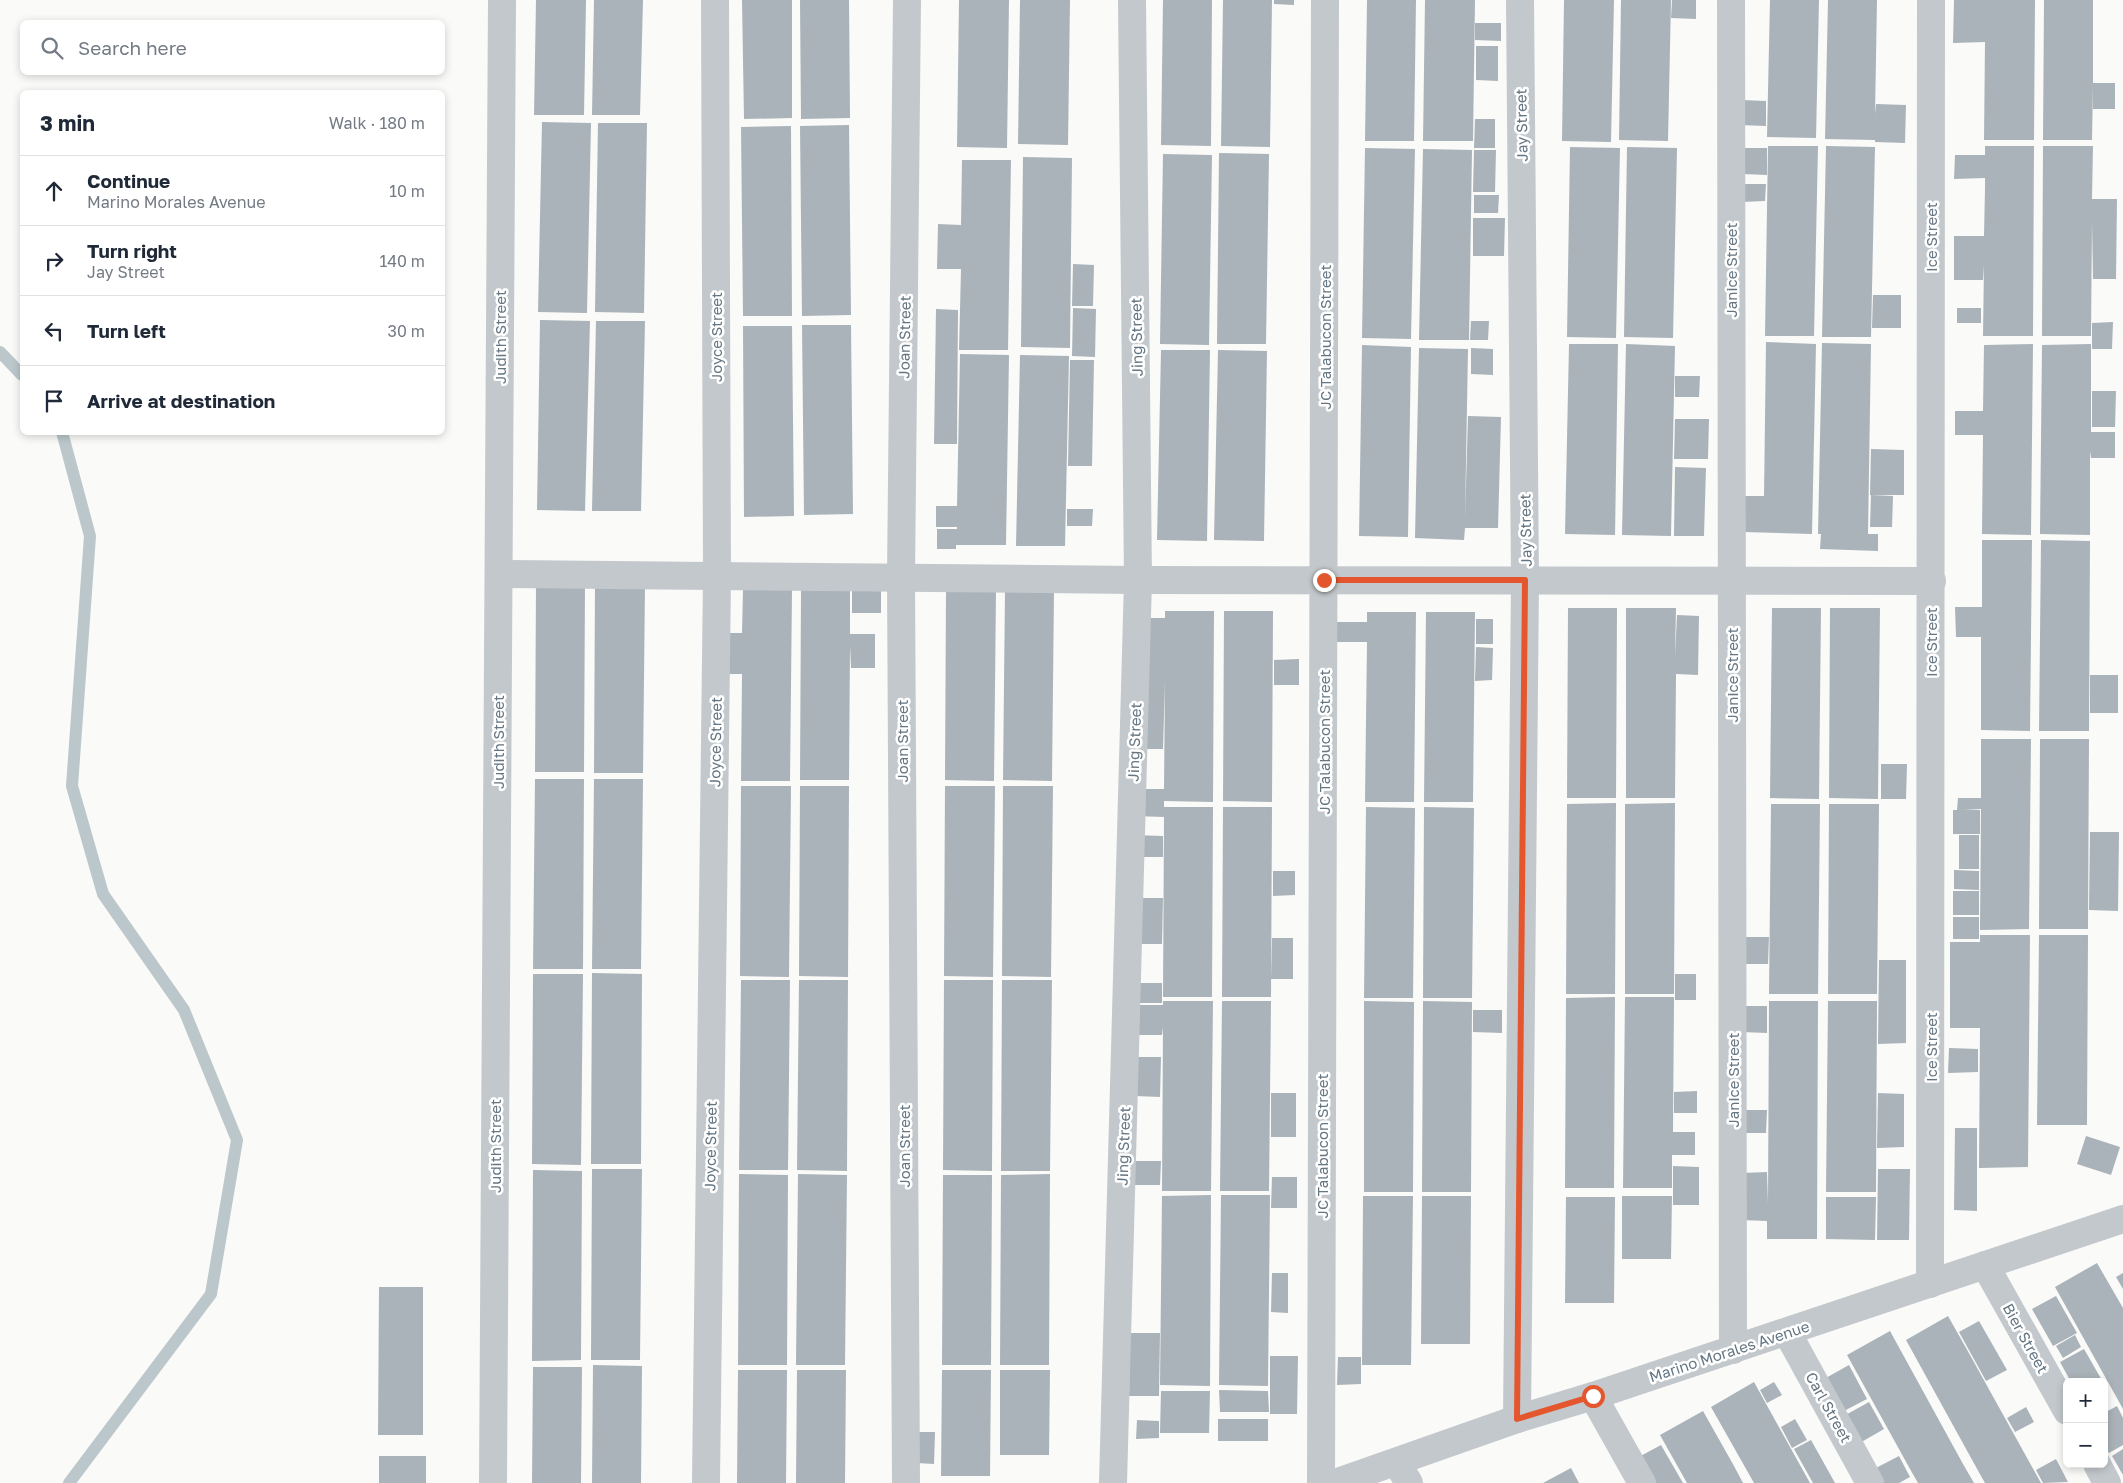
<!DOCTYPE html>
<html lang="en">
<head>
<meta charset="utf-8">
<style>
	:root { --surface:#fff; --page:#f2f2f3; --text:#1f2937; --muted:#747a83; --line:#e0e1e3 }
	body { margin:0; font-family:"Golos Text",sans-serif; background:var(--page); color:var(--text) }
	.controls { position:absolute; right:15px; bottom:15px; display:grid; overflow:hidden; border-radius:8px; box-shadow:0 2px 8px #0003 }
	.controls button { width:45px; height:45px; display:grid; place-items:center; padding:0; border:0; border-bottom:1px solid var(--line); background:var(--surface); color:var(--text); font:25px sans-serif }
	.stop { position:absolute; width:15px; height:15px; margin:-11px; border:4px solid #e4572e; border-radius:50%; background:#fff }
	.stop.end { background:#e4572e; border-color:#fff; box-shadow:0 1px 5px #0008 }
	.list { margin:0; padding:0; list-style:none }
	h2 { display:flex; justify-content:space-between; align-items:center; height:65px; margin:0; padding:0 20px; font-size:21px }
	h2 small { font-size:16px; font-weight:400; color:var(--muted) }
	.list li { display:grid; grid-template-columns:32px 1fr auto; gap:15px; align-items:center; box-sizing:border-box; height:70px; padding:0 20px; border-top:1px solid var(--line) }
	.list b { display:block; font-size:19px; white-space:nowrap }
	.list p { margin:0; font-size:16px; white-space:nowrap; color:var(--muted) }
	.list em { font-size:16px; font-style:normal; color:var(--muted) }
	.icon { flex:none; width:28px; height:28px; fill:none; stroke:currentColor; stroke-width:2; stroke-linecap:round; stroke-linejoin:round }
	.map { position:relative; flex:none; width:2123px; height:1483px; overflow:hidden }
	.search { position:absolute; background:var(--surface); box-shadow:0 2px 8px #0003; left:20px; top:20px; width:425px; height:55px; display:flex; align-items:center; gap:12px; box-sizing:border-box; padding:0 18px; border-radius:8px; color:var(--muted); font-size:19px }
	.panel { position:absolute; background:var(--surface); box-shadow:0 2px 8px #0003; left:20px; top:90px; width:425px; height:345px; border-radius:8px }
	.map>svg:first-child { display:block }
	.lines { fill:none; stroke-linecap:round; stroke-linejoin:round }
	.stream { stroke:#bbc7cb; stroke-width:12 }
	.building { fill:#aab3b9 }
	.street { stroke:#c3c8cc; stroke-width:28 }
	.route { stroke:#e4572e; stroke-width:6 }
	.labels { text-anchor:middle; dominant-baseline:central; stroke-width:5; stroke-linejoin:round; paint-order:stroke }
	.street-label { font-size:15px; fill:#657683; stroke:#fff }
</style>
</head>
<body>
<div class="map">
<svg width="2123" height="1483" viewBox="0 0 2123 1483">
	<rect width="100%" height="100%" fill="#fafaf8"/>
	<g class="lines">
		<g class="stream">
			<path d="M0,352L22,375"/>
			<path d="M62,432L90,536L72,786L103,894L184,1010L237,1140L211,1294L69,1483"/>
		</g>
	</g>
	<g class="building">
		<path d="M536,0H586L584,115H534Z"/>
		<path d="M594,0H643L640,115H592Z"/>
		<path d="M742,0H792V118L744,119Z"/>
		<path d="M800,0H849L850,118L801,119Z"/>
		<path d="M959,0H1009L1007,148L957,147Z"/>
		<path d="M1020,0H1070L1068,145L1018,144Z"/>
		<path d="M1163,0H1212L1211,146L1161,145Z"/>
		<path d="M1223,0H1272L1270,147L1221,146Z"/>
		<path d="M1274,0H1294V5L1274,4Z"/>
		<path d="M1367,0H1416L1414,141H1365Z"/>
		<path d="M1425,0H1475L1473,141H1423Z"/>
		<path d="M1564,0H1614L1611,142L1562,141Z"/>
		<path d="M1621,0H1671L1668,141L1619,140Z"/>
		<path d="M1672,0H1696V19L1671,18Z"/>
		<path d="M1770,0H1819L1816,138L1767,137Z"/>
		<path d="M1828,0H1877L1875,114L1876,104L1906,105L1905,143L1875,142V140L1825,139Z"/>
		<path d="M1954,0H2035L2034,140H1984L1985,42L1953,43Z"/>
		<path d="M2044,0H2093V83H2115V109H2093V86L2092,140H2043Z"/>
		<path d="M1475,23H1501V41L1475,40Z"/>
		<path d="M1476,46H1498V81L1476,80Z"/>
		<path d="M1741,100L1766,101V126L1740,125Z"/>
		<path d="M1475,119H1495V148H1474Z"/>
		<path d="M542,122L591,123L587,313L538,312Z"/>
		<path d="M598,123H647L644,313L595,312Z"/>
		<path d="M849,125L851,315L802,316L800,126Z"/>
		<path d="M791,126L792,316H743L741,127Z"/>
		<path d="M1768,146H1818L1814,336H1765Z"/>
		<path d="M1826,146L1875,147L1871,337H1822Z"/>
		<path d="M1985,146H2034L2033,336H1983L1984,265L1983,280H1954V236H1984L1985,188V178L1954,179L1955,155H1985Z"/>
		<path d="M2043,146H2093L2092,199H2117L2116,279H2093L2092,221L2091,336H2042Z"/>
		<path d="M1570,147L1620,148L1616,338L1567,337Z"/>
		<path d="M1627,147L1677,148L1673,338L1624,337Z"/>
		<path d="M1365,148L1415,149L1411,339L1362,338Z"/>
		<path d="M1744,148H1767V175L1743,174Z"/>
		<path d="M1423,149L1472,150L1469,340H1419Z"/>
		<path d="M1474,150H1496L1495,192H1473Z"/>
		<path d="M1219,153L1269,154L1266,344H1217Z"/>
		<path d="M1163,154L1212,155L1209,345L1160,344Z"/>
		<path d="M1023,157L1072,158L1070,348L1021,347Z"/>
		<path d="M962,160H1011L1008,350H959L961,269H937L938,224L961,225Z"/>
		<path d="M1743,184H1766L1765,201L1742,202Z"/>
		<path d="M1474,195H1499L1498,213H1474Z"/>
		<path d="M1473,218H1505L1504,256H1473Z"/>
		<path d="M1073,264L1094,265L1093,306H1072Z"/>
		<path d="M1873,295H1901V328H1872Z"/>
		<path d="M1073,308L1096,309L1095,357L1072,356Z"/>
		<rect x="1957" y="308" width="24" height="15"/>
		<path d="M936,309L958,310L957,444H934Z"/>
		<path d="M540,320L590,321L585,511L537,510Z"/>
		<path d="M596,321H645L641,511H592Z"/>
		<path d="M1471,321H1489L1488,340H1470Z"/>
		<path d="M2113,322L2112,349H2092V323Z"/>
		<path d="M802,325H851L853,514L804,515Z"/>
		<path d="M743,326H792L794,516L744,517Z"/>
		<path d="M1766,342L1816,344L1812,534L1743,532V496H1764Z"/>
		<path d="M1822,343L1871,344L1868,534H1878V551L1820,549L1821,534H1818Z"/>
		<path d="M1569,344H1618L1615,535L1565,534Z"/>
		<path d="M1626,344L1675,346L1671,536L1622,535Z"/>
		<path d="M2033,344L2031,535L1982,534L1983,435H1955V411H1983L1984,345Z"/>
		<path d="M2091,344V432H2115V458H2091L2090,451V535L2040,534L2042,345Z"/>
		<path d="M1362,345L1411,347L1408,537L1359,536Z"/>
		<path d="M1419,348L1468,349L1465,519L1468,416L1501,417L1498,528H1465L1464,540L1415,538Z"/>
		<path d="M1471,348L1493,349V375L1471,374Z"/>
		<path d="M1161,350H1210L1207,541L1157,540Z"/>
		<path d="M1218,350L1267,351L1264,541L1214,540Z"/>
		<path d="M960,354L1009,355L1006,545H956V549H937V529H957V527H936V506H957Z"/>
		<path d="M1020,355L1069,356L1065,546H1016Z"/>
		<path d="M1070,360H1094L1092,466H1068Z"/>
		<path d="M1675,376H1700L1699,397H1675Z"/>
		<path d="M2092,391H2116L2115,427H2092Z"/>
		<path d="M1675,419H1709L1708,459H1674Z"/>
		<path d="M1871,449L1904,450V495H1870Z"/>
		<path d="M1675,467L1706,468L1704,536H1674Z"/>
		<path d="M1871,495L1893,496L1892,527H1870Z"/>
		<path d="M1067,509H1093L1092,526H1067Z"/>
		<path d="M1982,540H2032L2030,731L1981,730V637H1956L1955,607H1982Z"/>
		<path d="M2041,540L2090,541L2089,731H2039Z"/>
		<path d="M536,582H585L584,772H535Z"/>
		<path d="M595,582L645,583L643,773H594Z"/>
		<rect x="852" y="586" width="29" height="27"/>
		<path d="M743,590H792L790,781H741L742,674H717V633H742Z"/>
		<path d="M801,590H850V634H875V668H851L850,645L849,780H800Z"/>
		<path d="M996,590L994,781L945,780L946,591Z"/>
		<path d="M1054,590L1052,781L1003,780L1005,591Z"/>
		<path d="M1568,608H1617L1616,798H1567Z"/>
		<path d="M1626,608H1676L1675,657L1677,615L1699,616L1698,675L1676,674L1675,798H1626Z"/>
		<path d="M1772,608H1821L1819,799L1770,798Z"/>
		<path d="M1830,608H1880L1878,799L1829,798Z"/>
		<path d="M1165,611H1214L1213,802L1164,801V807H1213L1212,997H1163L1164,817L1135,816V789H1164L1165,681L1163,749H1138L1140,618H1165Z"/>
		<path d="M1224,611H1273L1272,802L1223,801Z"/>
		<path d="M1367,612H1416L1414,802H1365L1367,642H1336V622H1367Z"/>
		<path d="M1426,612H1475L1473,802H1424Z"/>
		<rect x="1476" y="619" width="17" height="25"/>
		<path d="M1476,647L1493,648L1492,680L1475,681Z"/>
		<path d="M1299,659V685H1274V660Z"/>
		<rect x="2090" y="675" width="28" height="38"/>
		<path d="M1981,739H2031L2029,929L1980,930L1981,809L1964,810H1980V834H1953V810H1957L1958,798H1981Z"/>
		<path d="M2040,739H2089L2088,929H2039Z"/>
		<path d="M1881,764H1907L1906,799H1881Z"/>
		<path d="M535,779H584L583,969H533Z"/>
		<path d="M594,779H643L641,969H592Z"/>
		<path d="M741,786H791L789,977L740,976Z"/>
		<path d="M800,786H849L848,977L799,976Z"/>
		<path d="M945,786H995L993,977L944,976Z"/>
		<path d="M1003,786H1053L1051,977L1002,976Z"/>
		<path d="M1616,803L1615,994H1566L1567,804Z"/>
		<path d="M1675,803L1674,994H1625V804Z"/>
		<path d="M1771,804H1820L1818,994H1769Z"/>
		<path d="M1829,804H1879L1877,994H1828Z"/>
		<path d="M1223,807H1272L1271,997H1222Z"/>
		<path d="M1366,807L1415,808L1413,998H1364Z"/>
		<path d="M1424,807L1474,808L1472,998H1423Z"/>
		<path d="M2090,832H2119L2118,911L2089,910Z"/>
		<path d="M1133,835L1163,836V857H1133Z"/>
		<rect x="1959" y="835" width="20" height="34"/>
		<path d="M1954,870L1979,871V890L1954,889Z"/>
		<path d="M1273,871H1295V895L1273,896Z"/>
		<rect x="1953" y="891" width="26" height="24"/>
		<path d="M1135,898H1163L1162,944H1134Z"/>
		<rect x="1953" y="917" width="26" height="22"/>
		<path d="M1980,935H2030L2028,1167L1979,1168L1980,1028H1950V942H1980Z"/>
		<path d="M2039,935H2088L2087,1125H2037Z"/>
		<path d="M1735,937H1769L1768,964H1734Z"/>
		<path d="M1272,938H1293V979H1271Z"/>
		<path d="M1879,960H1906V1043L1878,1044Z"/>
		<path d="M592,973L642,974L641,1164H591Z"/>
		<path d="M533,974H583L581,1165L532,1164Z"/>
		<rect x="1675" y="974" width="21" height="26"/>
		<path d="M741,980H790L788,1170H739Z"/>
		<path d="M799,980H848L847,1171L797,1170Z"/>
		<path d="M944,980H993L992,1171L943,1170Z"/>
		<path d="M1002,980H1052L1050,1171H1001Z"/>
		<rect x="1137" y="983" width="25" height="20"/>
		<path d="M1615,997L1614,1188H1565L1566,998Z"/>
		<path d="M1625,997H1674L1673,1132H1695V1155H1672V1188H1623Z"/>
		<path d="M1163,1001H1213L1211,1191H1162L1163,1027L1162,1035H1132L1133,1005H1163Z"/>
		<path d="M1222,1001H1271L1269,1191H1220Z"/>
		<path d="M1364,1001L1414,1002L1413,1192H1364Z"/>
		<path d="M1423,1001L1472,1002L1471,1192H1422Z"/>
		<path d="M1769,1001H1818L1817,1239H1767V1221L1740,1220L1741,1173L1767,1172L1768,1204Z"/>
		<path d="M1828,1001H1877L1876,1192H1826Z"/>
		<path d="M1741,1006H1767V1033L1741,1032Z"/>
		<path d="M1473,1010H1502V1033L1473,1032Z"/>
		<path d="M1949,1048L1978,1049V1072L1948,1073Z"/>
		<path d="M1136,1057H1161L1160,1097L1135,1096Z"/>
		<path d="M1697,1091V1113H1674V1092Z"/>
		<rect x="1271" y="1093" width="25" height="44"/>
		<path d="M1878,1093L1904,1094V1147L1877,1148Z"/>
		<path d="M1741,1110H1767L1766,1133H1741Z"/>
		<path d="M1955,1128H1977V1211L1954,1210Z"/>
		<path d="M2086,1136L2120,1147L2111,1175L2077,1164Z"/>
		<path d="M1135,1161H1161L1160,1185H1135Z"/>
		<path d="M1673,1166L1699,1167V1205H1673Z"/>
		<path d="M592,1169H642L640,1360H591Z"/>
		<path d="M1878,1169H1910L1909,1240H1877Z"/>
		<path d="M533,1170L582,1171L581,1360L532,1361Z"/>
		<path d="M739,1174L788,1175L787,1365H738Z"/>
		<path d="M798,1174L847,1175L845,1365H796Z"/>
		<path d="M1050,1174L1049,1365H1000L1001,1175Z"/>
		<path d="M943,1175H992L991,1365H942Z"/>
		<path d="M1272,1177H1297V1208H1271Z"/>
		<path d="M1211,1195L1210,1386L1160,1385L1162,1196Z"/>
		<path d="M1221,1195H1270L1268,1386L1219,1385Z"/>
		<path d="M1363,1196H1413L1411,1365H1362Z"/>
		<path d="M1422,1196H1471L1470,1344H1421Z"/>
		<path d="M1622,1196H1672L1671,1259H1622Z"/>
		<path d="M1566,1197H1615L1614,1303H1565Z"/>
		<path d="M1826,1197H1876L1875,1240L1826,1239Z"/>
		<path d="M2097,1263L2123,1308V1409L2055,1287Z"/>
		<path d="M1272,1273H1288V1313L1271,1312Z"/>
		<path d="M2123,1273V1289L2116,1277Z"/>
		<path d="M379,1287H423V1435H378Z"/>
		<path d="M2056,1296L2077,1333L2053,1346L2032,1309Z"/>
		<path d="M1948,1316L1970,1355L2041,1483H1985L1981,1476L1906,1340Z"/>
		<path d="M1979,1321L2007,1370L1986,1381L1959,1332Z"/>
		<path d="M1890,1331L1963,1464L1974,1483H1918L1910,1469L1847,1355Z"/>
		<path d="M1130,1333H1160L1159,1396H1129Z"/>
		<path d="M2075,1335L2081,1347L2063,1358L2056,1346Z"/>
		<path d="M2084,1349L2103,1382H2071L2060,1362Z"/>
		<path d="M1270,1356H1298L1297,1414H1270Z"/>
		<path d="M1338,1357H1361V1384L1337,1385Z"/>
		<path d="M593,1365L642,1366L641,1483H592Z"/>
		<path d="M1849,1365L1867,1399L1842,1412L1824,1379Z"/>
		<path d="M533,1367H582L581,1483H532Z"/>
		<path d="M738,1370H787L786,1483H737Z"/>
		<path d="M797,1370H846L845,1483H796Z"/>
		<path d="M942,1370H991L990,1476H941Z"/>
		<path d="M1000,1370H1050L1049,1455H1000Z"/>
		<path d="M1754,1382L1795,1456L1810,1483H1754L1711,1407Z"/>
		<path d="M1774,1382L1782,1395L1767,1403L1760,1390Z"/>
		<path d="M1219,1390L1268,1391L1269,1412H1220Z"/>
		<path d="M1161,1391H1210L1209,1433H1160Z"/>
		<path d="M1869,1402L1884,1429L1858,1444L1842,1417Z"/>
		<path d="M2117,1406L2123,1418V1445L2109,1453L2104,1445V1413Z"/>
		<path d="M2026,1407L2034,1422L2015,1432L2007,1418Z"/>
		<path d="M1703,1411L1734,1466L1743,1483H1687L1660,1435Z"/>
		<rect x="1218" y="1419" width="50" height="22"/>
		<path d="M1795,1419L1807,1440L1792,1448L1781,1427Z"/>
		<path d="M1137,1420L1159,1421V1438L1136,1439Z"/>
		<path d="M918,1432H935L934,1464L917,1463Z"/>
		<path d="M1811,1440L1835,1483H1813L1794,1449Z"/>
		<path d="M1661,1445L1683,1483H1649L1635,1459Z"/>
		<path d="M2123,1449V1475L2112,1456Z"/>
		<rect x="379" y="1456" width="47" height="27"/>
		<path d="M1899,1456L1910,1477L1899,1483H1880L1872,1470Z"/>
		<path d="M2056,1459L2068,1482L2043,1483L2036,1470Z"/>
		<path d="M1571,1468L1579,1483H1543Z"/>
	</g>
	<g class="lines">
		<g class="street">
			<path d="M1731,0L1733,1350"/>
			<path d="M499,574L1138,580L1932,581"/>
			<path d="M1985,1265L2067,1411"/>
			<path d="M1930,1284L1931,0"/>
			<path d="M1787,1332L1870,1483"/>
			<path d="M1593,1396L1642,1483"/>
			<path d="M1517,1419L1525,580L1520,0"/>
			<path d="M1397,1463L1409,1483"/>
			<path d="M2097,1464L2107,1483"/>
			<path d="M493,1483L502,0"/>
			<path d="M706,1483L717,576L715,0"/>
			<path d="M906,1483L901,577L907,0"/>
			<path d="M1113,1483L1138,580L1132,0"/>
			<path d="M1321,1483L1325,0"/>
			<path d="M1335,1483L1517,1419L1593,1396L2123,1219"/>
		</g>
	</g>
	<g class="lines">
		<path class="route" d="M1324,580H1525L1517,1419L1593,1396"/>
	</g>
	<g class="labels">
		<g class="street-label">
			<text transform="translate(1521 125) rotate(-91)">Jay Street</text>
			<text transform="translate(1931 237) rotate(-90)">Ice Street</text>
			<text transform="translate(1731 270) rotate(-90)">Janice Street</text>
			<text transform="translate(500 337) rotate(-90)">Judith Street</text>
			<text transform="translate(716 337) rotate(-90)">Joyce Street</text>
			<text transform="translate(904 337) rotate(-89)">Joan Street</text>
			<text transform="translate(1136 337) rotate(-91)">Jing Street</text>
			<text transform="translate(1325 337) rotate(-90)">JC Talabucon Street</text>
			<text transform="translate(1525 530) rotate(-91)">Jay Street</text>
			<text transform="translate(1931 642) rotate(-90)">Ice Street</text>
			<text transform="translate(1732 675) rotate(-90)">Janice Street</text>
			<text transform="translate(902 741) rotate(-90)">Joan Street</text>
			<text transform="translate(498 742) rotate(-90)">Judith Street</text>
			<text transform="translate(715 742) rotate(-89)">Joyce Street</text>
			<text transform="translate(1134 742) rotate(-88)">Jing Street</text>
			<text transform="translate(1324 742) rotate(-90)">JC Talabucon Street</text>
			<text transform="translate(1931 1047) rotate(-90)">Ice Street</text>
			<text transform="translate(1733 1080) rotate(-90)">Janice Street</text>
			<text transform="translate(495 1146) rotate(-90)">Judith Street</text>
			<text transform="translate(710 1146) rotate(-89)">Joyce Street</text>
			<text transform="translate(904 1146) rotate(-90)">Joan Street</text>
			<text transform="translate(1123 1146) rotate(-88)">Jing Street</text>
			<text transform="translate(1322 1146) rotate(-90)">JC Talabucon Street</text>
			<text transform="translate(2026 1338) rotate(61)">Bier Street</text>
			<text transform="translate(1729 1351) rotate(-18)">Marino Morales Avenue</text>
			<text transform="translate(1829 1407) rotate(61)">Carl Street</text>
		</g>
	</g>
</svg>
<div class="controls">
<button>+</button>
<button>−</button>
</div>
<div class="stop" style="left:1593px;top:1396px"></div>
<div class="stop end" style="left:1324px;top:580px"></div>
<div class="search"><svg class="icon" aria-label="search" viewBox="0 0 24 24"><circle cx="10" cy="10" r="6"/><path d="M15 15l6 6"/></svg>Search here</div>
<section class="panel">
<h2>3 min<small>Walk · 180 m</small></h2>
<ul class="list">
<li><svg class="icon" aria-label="ahead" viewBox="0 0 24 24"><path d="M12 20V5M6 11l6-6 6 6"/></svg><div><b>Continue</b><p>Marino Morales Avenue</p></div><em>10 m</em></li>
<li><svg class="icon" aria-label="right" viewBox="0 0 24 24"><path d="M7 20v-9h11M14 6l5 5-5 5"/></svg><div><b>Turn right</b><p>Jay Street</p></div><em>140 m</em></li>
<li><svg class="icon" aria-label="left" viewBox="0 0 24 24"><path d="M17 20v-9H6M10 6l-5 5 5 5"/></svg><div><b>Turn left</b></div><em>30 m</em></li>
<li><svg class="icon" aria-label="arrive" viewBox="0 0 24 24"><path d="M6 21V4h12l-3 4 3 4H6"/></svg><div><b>Arrive at destination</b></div></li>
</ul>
</section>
</div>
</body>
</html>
